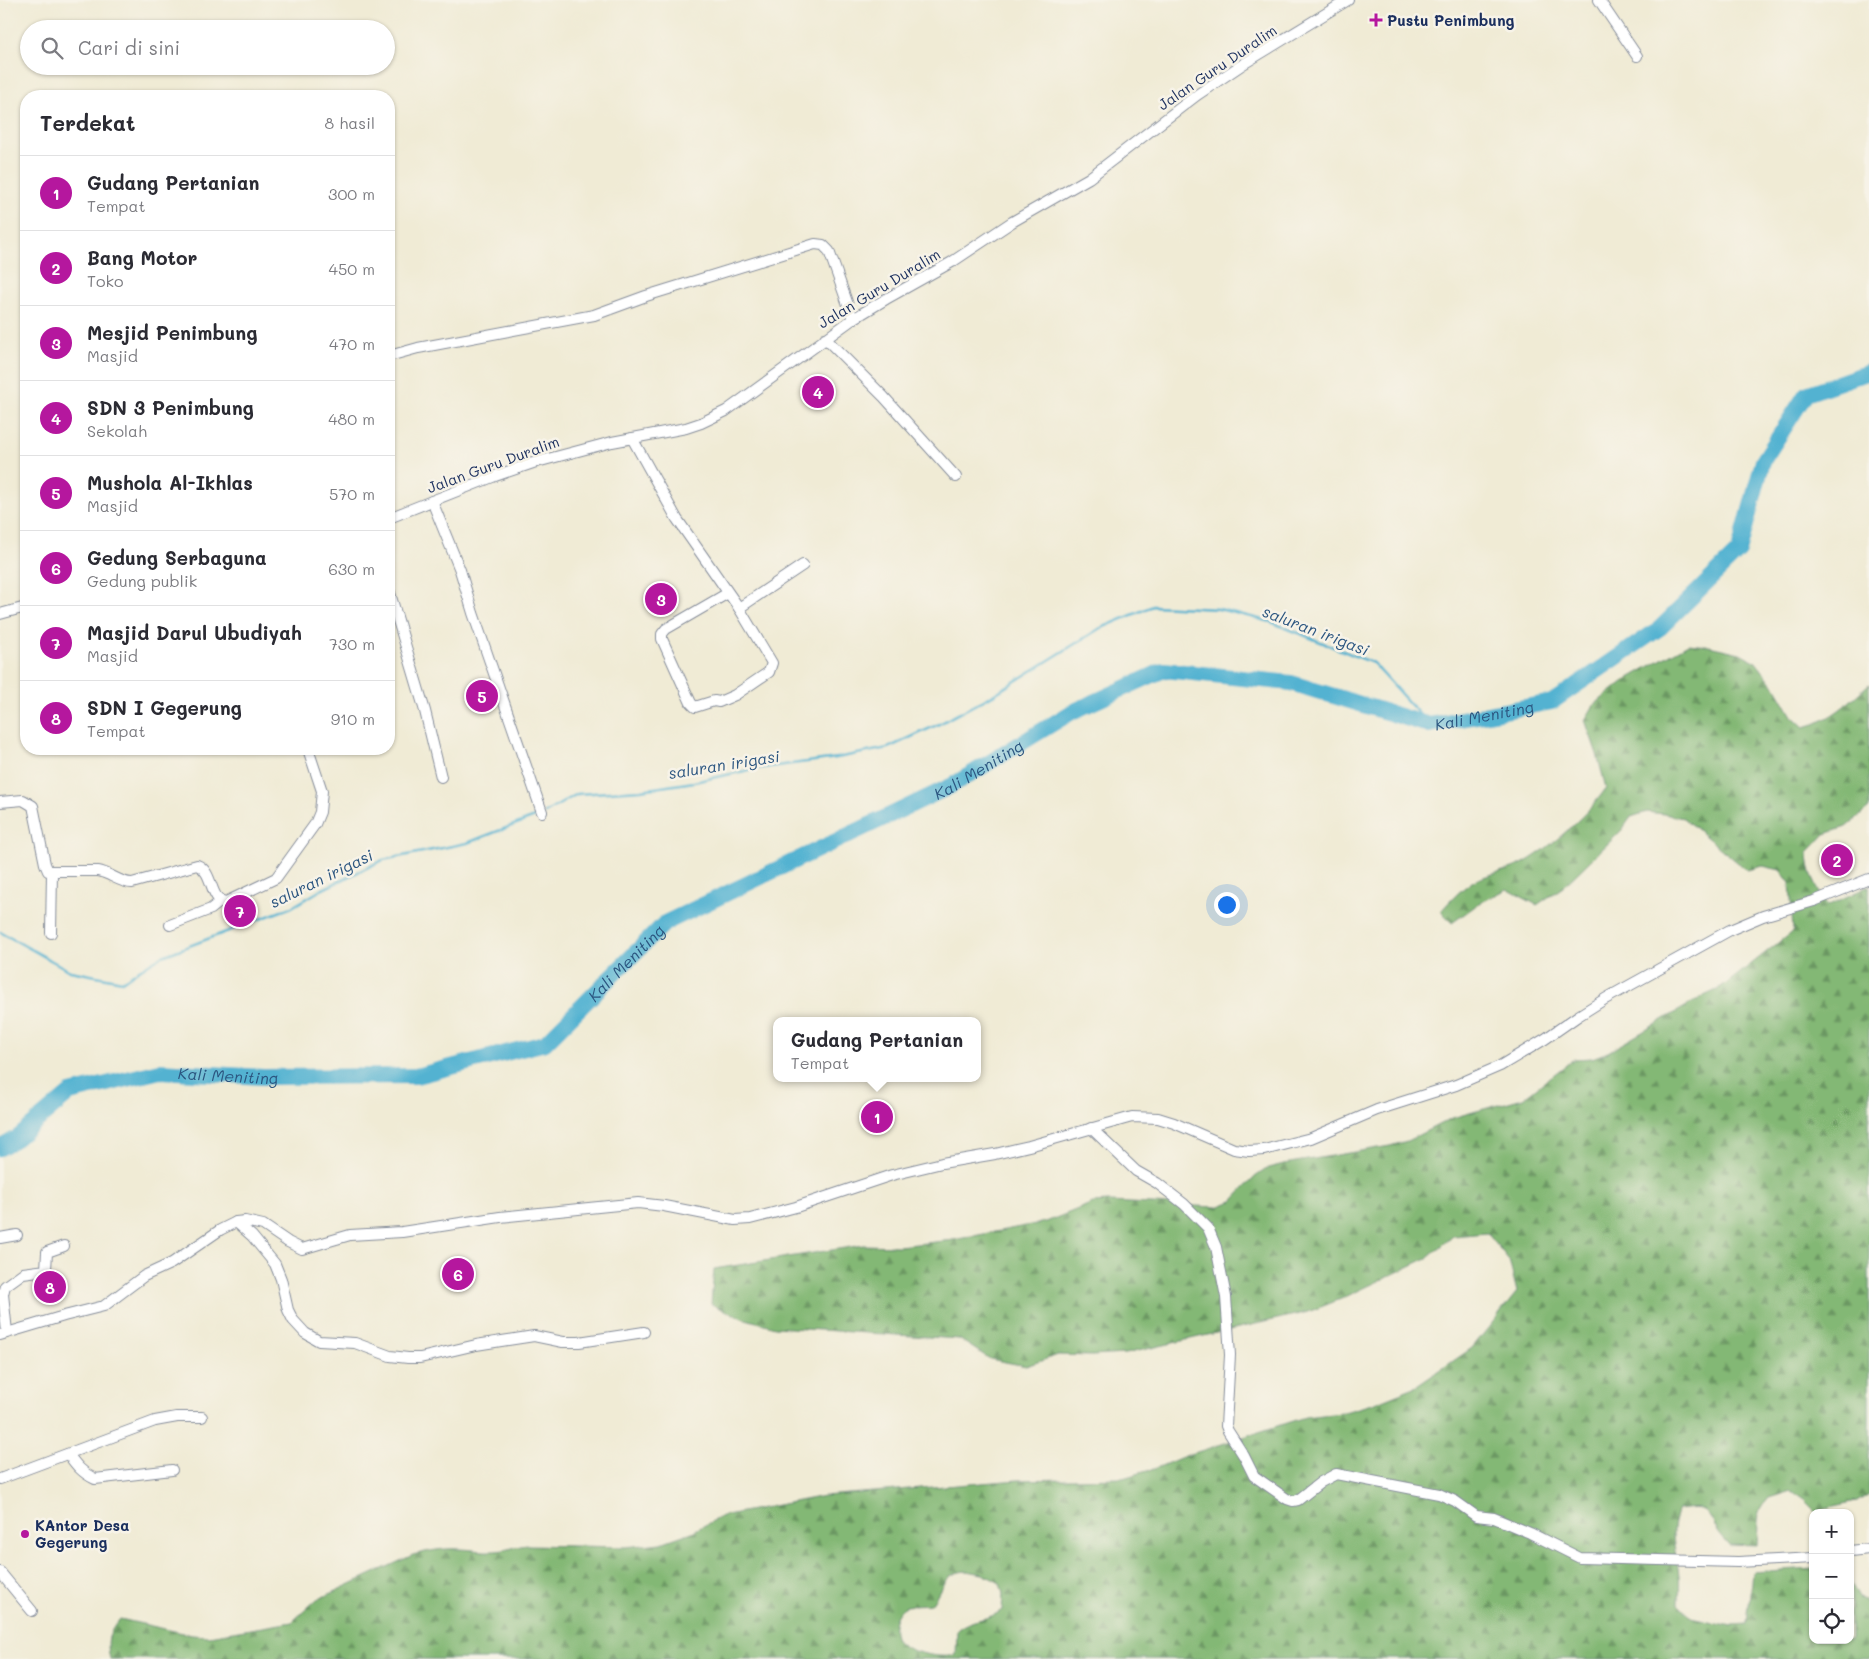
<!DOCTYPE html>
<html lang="id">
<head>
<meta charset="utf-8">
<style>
	:root { --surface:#fff; --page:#f7f7f7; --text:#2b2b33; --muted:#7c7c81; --line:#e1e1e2; --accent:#b5179e }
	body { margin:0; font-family:Mali,sans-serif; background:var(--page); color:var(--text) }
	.controls { position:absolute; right:15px; bottom:15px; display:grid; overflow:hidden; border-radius:10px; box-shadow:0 1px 4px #0004 }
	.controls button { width:45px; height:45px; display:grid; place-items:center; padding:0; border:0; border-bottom:1px solid var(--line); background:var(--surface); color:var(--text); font:25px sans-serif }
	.you { position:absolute; left:1226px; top:904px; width:18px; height:18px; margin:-12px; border:4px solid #fff; border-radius:50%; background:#1a73e8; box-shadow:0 0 0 8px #1a73e833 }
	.badge { display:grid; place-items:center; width:32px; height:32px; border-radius:50%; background:var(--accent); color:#fff; font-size:16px; font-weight:700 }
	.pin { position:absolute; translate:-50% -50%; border:2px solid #fff; box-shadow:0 1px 5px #0006 }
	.popup { position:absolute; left:773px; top:1017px; width:208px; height:65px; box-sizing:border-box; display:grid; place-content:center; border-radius:10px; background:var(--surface); filter:drop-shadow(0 1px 4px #0005); font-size:16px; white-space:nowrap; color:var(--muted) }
	.popup b { font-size:19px; color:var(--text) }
	.popup::after { content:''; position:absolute; left:50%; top:100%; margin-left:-10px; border:10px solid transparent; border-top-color:var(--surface) }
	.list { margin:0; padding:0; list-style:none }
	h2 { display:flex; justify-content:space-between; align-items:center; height:65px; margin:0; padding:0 20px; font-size:21px }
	h2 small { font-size:16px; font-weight:400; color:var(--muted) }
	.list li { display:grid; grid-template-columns:32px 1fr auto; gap:15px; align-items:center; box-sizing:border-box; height:75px; padding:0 20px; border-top:1px solid var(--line) }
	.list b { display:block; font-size:19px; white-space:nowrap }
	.list p { margin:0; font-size:16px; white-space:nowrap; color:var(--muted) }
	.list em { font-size:16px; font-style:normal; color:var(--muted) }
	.icon { flex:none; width:28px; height:28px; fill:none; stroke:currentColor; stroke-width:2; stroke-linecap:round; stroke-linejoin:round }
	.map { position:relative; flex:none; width:1869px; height:1659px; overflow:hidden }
	.search { position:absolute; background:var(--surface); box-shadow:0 1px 4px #0004; left:20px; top:20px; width:375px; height:55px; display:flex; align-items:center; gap:12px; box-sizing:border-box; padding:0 18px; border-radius:28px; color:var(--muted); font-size:19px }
	.panel { position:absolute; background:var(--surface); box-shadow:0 1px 4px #0004; left:20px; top:90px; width:375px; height:665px; border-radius:20px }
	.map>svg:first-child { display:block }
	.forest { fill:url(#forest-firs); stroke:#4f7469; fill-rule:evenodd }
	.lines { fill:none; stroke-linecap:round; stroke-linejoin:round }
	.stream { stroke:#52b2d1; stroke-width:2.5 }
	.river { stroke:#52b2d1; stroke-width:16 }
	.street-casing { stroke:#868d9a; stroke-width:12 }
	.street { stroke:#fff; stroke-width:10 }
	.poi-dot { fill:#b5179e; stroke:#f7f3e8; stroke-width:2 }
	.labels { text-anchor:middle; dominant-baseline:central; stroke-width:5; stroke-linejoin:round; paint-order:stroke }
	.poi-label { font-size:15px; font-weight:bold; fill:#1b2f5e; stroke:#f7f3e8; text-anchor:start }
	.street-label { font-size:15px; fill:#1b2f5e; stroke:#f7f3e8 }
	.water-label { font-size:16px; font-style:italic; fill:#2c5680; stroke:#f7f3e8 }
</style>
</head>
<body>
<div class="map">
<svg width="1869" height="1659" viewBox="0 0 1869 1659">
	<defs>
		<pattern id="forest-firs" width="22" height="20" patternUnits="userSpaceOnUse" patternTransform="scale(1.25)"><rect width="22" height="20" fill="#83b874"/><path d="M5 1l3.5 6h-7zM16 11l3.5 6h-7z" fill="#6a9662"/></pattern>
	</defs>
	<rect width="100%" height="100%" fill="#f7f3e8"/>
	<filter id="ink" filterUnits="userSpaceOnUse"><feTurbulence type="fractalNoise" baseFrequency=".02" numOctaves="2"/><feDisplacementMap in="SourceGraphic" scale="10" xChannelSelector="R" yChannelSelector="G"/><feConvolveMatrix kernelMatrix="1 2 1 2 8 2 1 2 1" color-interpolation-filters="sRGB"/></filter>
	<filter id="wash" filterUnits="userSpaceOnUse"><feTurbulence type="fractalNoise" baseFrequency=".0096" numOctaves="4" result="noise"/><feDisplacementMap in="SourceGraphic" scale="20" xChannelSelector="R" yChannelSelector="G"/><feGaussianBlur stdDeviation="1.12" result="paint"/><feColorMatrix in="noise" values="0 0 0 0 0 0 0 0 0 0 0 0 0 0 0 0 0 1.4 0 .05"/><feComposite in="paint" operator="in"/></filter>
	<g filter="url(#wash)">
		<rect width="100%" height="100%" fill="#f0ebd5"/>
		<path class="forest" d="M1688,644L1709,646L1740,653L1755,661L1776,688L1792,716L1804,727C1832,720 1848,703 1869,684V808L1846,827L1825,834L1808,852C1808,873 1817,888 1827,906L1869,886V1494L1857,1502L1815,1511L1804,1500L1791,1491L1769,1498L1764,1504L1759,1512L1758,1520L1757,1546L1729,1545C1725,1540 1719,1535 1716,1529C1704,1506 1704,1507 1678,1510C1667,1531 1677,1553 1679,1576C1680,1585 1679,1595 1679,1604L1691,1617L1732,1626L1747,1625L1752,1572L1813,1568V1640H1850V1583L1858,1598L1869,1601V1659H110C106,1641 108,1633 120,1619L192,1635L209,1636L292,1622L316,1600L413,1555C428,1551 443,1548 459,1549C471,1549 482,1552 494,1551C505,1551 516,1546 528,1545L625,1547L661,1543L692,1532L722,1516L824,1496L1018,1480L1123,1478L1154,1469L1185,1456L1305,1417L1341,1413L1372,1404L1417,1386L1472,1348L1517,1292L1509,1260L1487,1233L1453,1236L1429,1257L1341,1299L1308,1312L1125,1354L1092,1356L1058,1355L1026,1366L990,1359L959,1339L775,1327L742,1318L711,1304L714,1269L863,1245L899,1246L953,1240L1046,1222L1093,1203L1109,1202L1217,1207L1232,1201L1255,1177L1268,1168L1284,1164L1390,1146L1407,1141L1452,1118L1523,1098L1574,1059L1592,1058L1608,1052L1704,996L1721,988L1793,931L1790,883L1780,870L1763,866L1747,870L1683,818L1664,814L1647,812L1631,817L1622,830L1563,887L1537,905L1507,889L1478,904L1452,923L1441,911C1451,900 1460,890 1472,882C1487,874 1505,872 1520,865C1546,852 1591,812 1606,788L1597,754L1585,720L1594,705L1624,681ZM966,1571L983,1574L1000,1583L1003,1594L1002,1610C989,1621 970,1618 957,1630L956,1655C942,1659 911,1653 899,1643C889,1634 894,1610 907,1606C914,1604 923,1605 931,1604C943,1589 942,1573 966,1571Z"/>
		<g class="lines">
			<g class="stream">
				<path d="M545,813L577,794L641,790L694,782L754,769L837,758L888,748L939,724L993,695L1099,629L1153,606L1219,609L1271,622L1373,663L1429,725"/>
				<path d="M0,932L70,971L122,981L160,957L292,907L321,890L383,860L467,843L540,815"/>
			</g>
			<path class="river" id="s1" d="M0,1148L17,1138L70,1093L160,1071L263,1077L416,1076L545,1043L665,923L951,786L1072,712L1164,670L1291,683L1429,725L1552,702L1660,628L1739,551L1763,461L1806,394L1869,372"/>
		</g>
	</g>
	<g filter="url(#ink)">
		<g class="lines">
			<g class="street-casing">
				<g id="street">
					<path d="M1599,0L1637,56"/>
					<path d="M825,338L884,397L956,477"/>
					<path d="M389,356L418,348L594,315L646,296L815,244L823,245L829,251L853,319"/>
					<path d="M632,438L677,519L739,608L772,663L769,672L735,695L719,702L714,701L695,707L691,703L662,639V634L666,629L728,593"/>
					<path d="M432,501L460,570L473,613L542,812"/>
					<path d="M389,518L495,476L533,463L612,442L686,428L701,423L726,411L853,319L886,299L952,262L1012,222L1089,178L1197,95L1240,66L1348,0"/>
					<path d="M389,590L425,711L441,777"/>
					<path d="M739,608L803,565"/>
					<path d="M0,614L26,607"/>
					<path d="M0,802L23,800L33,806L45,864L48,871H98C110,873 120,883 132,883L197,865C214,871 209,901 226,902L276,878L315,824L320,812L322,791L308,749"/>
					<path d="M170,925L211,909L221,901"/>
					<path d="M51,933L52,872"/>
					<path d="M1091,1128L1136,1171L1157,1183L1184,1204L1208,1228L1216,1247L1226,1297L1230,1355L1226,1426L1228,1431L1244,1456L1254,1476L1287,1499L1293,1501L1298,1500L1321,1482L1336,1474L1439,1494L1455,1501L1476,1516L1494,1518L1530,1533L1580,1558L1738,1562L1813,1558"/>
					<path d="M236,1222L252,1236L275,1264L281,1279L288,1310L293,1320L305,1333L319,1341L355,1343L390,1356L408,1358H420L476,1345L534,1336L563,1342H579L644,1332"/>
					<path d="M0,1238L17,1235"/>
					<path d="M7,1332L3,1294L5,1286L23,1273L46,1270L47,1252L64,1246"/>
					<path d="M0,1335L64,1316L104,1306L144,1276L172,1263L220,1230L236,1222L245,1221L263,1225L288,1242L302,1249L350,1235L402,1232L500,1217L638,1203L664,1206L735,1220L750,1219L796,1207L892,1175L942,1163L995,1154L1029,1146L1132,1117L1158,1118L1174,1123L1234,1149L1249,1151L1264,1150L1311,1138L1377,1110L1456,1085L1500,1066L1545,1039L1578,1016L1605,999L1730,930L1763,916L1814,901L1869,879"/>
					<path d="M68,1454C76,1465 82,1473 95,1479L172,1470"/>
					<path d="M0,1479L155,1421L177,1417H202"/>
					<path d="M1850,1551L1869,1549"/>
					<path d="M0,1572L32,1611"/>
				</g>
			</g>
			<use href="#street" class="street"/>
		</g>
	</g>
	<g class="poi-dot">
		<path d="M1373.5 12.5h5v5h5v5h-5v5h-5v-5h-5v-5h5z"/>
		<circle cx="25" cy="1534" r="5"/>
	</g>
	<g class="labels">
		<g class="poi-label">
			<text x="1387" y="20">Pustu Penimbung</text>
			<text x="35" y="1525">KAntor Desa<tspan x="35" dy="17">Gegerung</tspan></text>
		</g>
		<g class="street-label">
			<text transform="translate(1217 67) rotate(-34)">Jalan Guru Duralim</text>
			<text transform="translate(879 288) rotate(-31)">Jalan Guru Duralim</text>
			<text transform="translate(493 464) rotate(-20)">Jalan Guru Duralim</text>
		</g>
		<g class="water-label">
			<text transform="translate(1316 630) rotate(21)">saluran irigasi</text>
			<text stroke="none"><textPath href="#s1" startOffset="1629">Kali Meniting</textPath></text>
			<text transform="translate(724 764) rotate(-9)">saluran irigasi</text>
			<text stroke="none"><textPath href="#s1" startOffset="1090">Kali Meniting</textPath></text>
			<text transform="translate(321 878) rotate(-26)">saluran irigasi</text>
			<text stroke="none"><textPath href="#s1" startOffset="685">Kali Meniting</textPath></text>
			<text stroke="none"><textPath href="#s1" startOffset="250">Kali Meniting</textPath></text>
		</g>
	</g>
</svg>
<div class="controls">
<button>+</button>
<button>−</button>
<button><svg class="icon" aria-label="locate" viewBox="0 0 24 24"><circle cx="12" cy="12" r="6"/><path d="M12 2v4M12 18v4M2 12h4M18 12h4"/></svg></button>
</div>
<div class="you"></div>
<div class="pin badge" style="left:877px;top:1117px">1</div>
<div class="popup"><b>Gudang Pertanian</b>Tempat</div>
<div class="pin badge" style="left:1837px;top:860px">2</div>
<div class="pin badge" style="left:661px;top:599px">3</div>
<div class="pin badge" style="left:818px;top:392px">4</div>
<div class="pin badge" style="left:482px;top:696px">5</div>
<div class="pin badge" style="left:458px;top:1274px">6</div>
<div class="pin badge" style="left:240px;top:911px">7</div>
<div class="pin badge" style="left:50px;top:1287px">8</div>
<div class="search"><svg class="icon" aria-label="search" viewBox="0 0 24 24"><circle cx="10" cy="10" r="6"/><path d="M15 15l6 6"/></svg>Cari di sini</div>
<section class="panel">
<h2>Terdekat<small>8 hasil</small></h2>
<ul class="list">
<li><span class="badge">1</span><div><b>Gudang Pertanian</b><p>Tempat</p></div><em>300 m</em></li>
<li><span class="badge">2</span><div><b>Bang Motor</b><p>Toko</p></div><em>450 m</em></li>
<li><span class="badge">3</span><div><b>Mesjid Penimbung</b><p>Masjid</p></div><em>470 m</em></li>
<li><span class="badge">4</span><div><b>SDN 3 Penimbung</b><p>Sekolah</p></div><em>480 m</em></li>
<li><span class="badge">5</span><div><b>Mushola Al-Ikhlas</b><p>Masjid</p></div><em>570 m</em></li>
<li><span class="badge">6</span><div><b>Gedung Serbaguna</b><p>Gedung publik</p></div><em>630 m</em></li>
<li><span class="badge">7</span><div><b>Masjid Darul Ubudiyah</b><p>Masjid</p></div><em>730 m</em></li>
<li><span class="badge">8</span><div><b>SDN I Gegerung</b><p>Tempat</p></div><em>910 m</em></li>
</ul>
</section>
</div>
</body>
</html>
